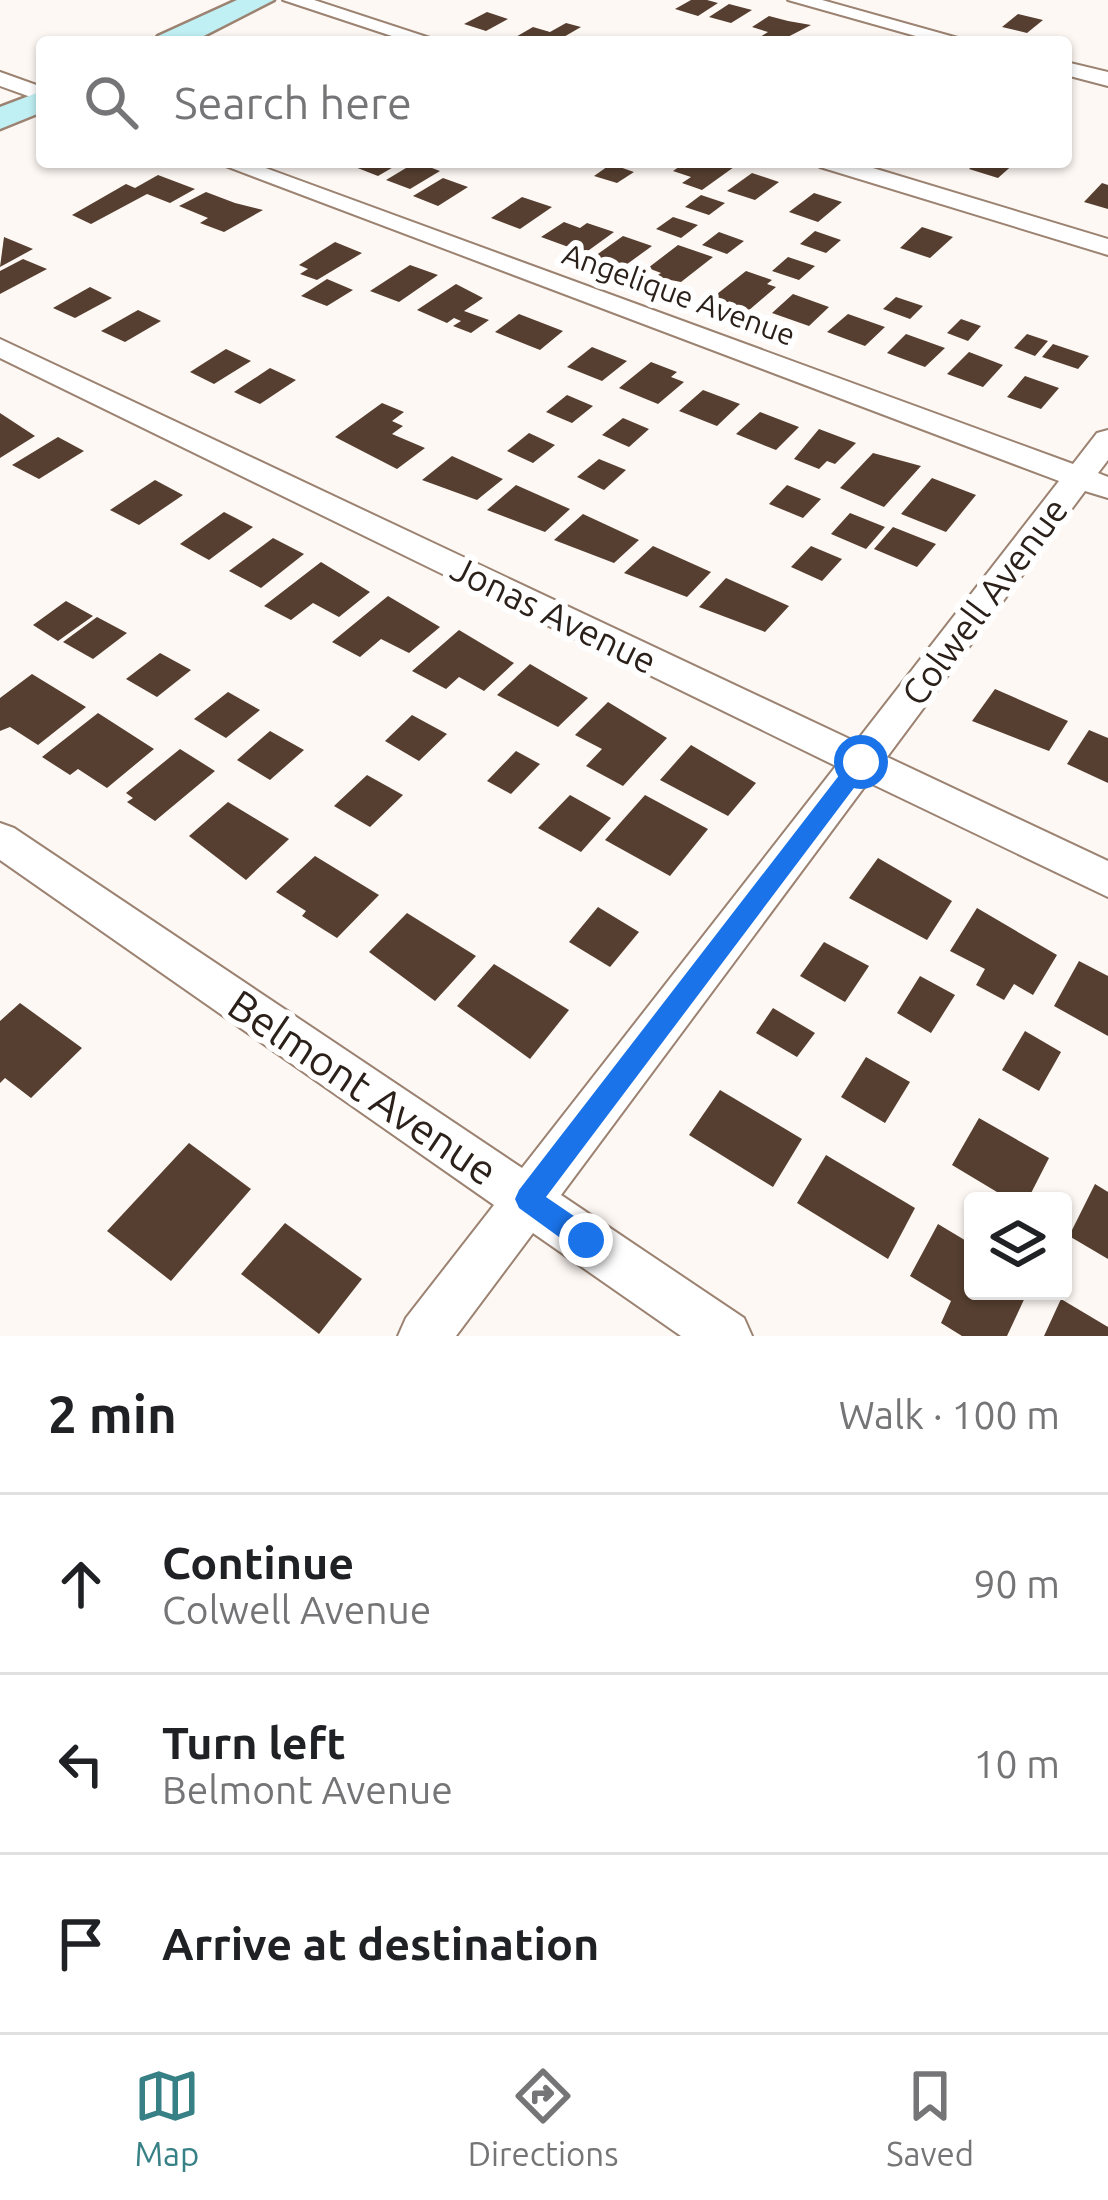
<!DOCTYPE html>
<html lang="en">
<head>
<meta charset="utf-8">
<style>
	:root { --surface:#fff; --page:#f6f6f6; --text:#202124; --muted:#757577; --line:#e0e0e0; --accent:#378085 }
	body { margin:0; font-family:Ubuntu,sans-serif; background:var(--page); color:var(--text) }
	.controls { position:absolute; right:36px; bottom:36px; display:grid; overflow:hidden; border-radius:12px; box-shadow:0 3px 9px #0004 }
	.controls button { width:108px; height:108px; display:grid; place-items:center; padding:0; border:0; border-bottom:3px solid var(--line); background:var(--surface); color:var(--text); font:60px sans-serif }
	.stop { position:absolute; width:36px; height:36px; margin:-27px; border:9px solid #1a73e8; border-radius:50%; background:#fff }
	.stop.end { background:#1a73e8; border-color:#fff; box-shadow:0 3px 12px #0008 }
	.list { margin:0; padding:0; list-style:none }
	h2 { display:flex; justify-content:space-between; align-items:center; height:156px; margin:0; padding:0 48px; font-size:51px }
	h2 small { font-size:39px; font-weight:400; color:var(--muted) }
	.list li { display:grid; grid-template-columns:78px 1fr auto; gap:36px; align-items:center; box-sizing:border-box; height:180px; padding:0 48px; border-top:3px solid var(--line) }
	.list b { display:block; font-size:45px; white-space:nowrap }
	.list p { margin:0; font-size:39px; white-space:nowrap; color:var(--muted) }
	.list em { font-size:39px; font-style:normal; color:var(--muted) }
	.icon { flex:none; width:66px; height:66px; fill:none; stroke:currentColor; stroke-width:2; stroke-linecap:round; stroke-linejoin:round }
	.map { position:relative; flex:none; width:1108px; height:1336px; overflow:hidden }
	.search { position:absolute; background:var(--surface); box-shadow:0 3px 9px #0004; left:36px; right:36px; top:36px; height:132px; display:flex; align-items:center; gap:30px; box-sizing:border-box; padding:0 42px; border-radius:12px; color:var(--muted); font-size:45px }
	.sheet { height:696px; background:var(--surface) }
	nav { display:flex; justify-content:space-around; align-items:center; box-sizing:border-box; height:168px; border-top:3px solid var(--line); background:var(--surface); font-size:33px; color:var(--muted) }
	nav a { display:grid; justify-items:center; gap:6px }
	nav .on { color:var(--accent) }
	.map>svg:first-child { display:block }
	.building { fill:#563f30 }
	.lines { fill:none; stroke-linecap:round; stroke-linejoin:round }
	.street-casing { stroke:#9b8271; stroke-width:4 }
	.secondary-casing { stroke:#9b8271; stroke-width:5 }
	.street { fill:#fff; fill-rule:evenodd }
	.secondary { fill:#c0f0f4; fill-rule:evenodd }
	.route { fill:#1a73e8 }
	.labels { text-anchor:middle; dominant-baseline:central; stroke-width:12; stroke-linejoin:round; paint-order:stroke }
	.far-street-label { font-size:30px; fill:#2b211a; stroke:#fff }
	.street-label { font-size:36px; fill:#2b211a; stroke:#fff }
	.near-street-label { font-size:42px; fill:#2b211a; stroke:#fff }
</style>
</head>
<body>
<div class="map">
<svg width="1108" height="1336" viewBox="0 0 1108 1336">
	<rect width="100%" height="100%" fill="#fef8f4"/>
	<g class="building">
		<path d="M691,0H707L718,3L698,16L675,9Z"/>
		<path d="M729,4L752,10L731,23L709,17Z"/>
		<path d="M487,12L508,19L486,31L464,24Z"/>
		<path d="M1018,14L1043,20L1027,33L1002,27Z"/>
		<path d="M769,16L788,21L811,25L778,42L760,37L768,32L752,27Z"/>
		<path d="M566,23L581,27L555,42L514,38L533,27L550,32Z"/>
		<path d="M364,162H402L378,176L355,167Z"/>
		<path d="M416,162L440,171L410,189L386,180Z"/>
		<path d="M686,162H719L734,167L702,190L682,183L691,177L673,171Z"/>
		<path d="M977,162H1016L998,178L969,169Z"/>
		<path d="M611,164L634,172L617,183L594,176Z"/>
		<path d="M752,173L779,182L755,200L727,191Z"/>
		<path d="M158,175L195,189L170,203L147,194L91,224L72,215L126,184L135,188Z"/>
		<path d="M443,178L468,187L438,206L413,196Z"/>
		<path d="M1102,183L1108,185V209L1084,202Z"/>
		<path d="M206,192L235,203L263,210L224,232L200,223L208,218L179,206Z"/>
		<path d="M814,193L842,202L818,222L789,212Z"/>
		<path d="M701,195L725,203L709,215L685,207Z"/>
		<path d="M522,197L552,207L520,229L491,218Z"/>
		<path d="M673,217L698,225L681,238L656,229Z"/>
		<path d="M564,222L580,228L587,223L614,232L585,253L541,237Z"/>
		<path d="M922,227L953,237L930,258L900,248Z"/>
		<path d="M815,231L841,240L826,253L800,244Z"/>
		<path d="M719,232L744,241L727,254L702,245Z"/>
		<path d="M623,236L652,246L623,267L595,256Z"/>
		<path d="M4,237L33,249L0,267Z"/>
		<path d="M335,242L362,253L317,280L300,274L308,269L299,265Z"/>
		<path d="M678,245L713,257L681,282L655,277L661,273L648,268Z"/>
		<path d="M788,257L815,266L799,280L772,271Z"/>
		<path d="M23,259L47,269L0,294V271Z"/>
		<path d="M410,265L438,275L399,302L370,291Z"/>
		<path d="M746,271L772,280L767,284L776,287L748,311L712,298Z"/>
		<path d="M327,279L353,290L327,306L301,296Z"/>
		<path d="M456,284L483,298L464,311L489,320L471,333L453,326L461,321L454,318L447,323L417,310Z"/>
		<path d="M90,287L112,298L75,318L53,308Z"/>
		<path d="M793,294L829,307L809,326L772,313Z"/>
		<path d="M896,297L923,306L910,319L883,309Z"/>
		<path d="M138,310L161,321L125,342L101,331Z"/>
		<path d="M519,314L563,331L540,350L495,332Z"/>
		<path d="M848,314L885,327L865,346L827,332Z"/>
		<path d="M961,319L981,326L968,341L947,333Z"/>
		<path d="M906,334L945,348L925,367L887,353Z"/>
		<path d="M1027,334L1048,341L1035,356L1014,348Z"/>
		<path d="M1053,344L1089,356L1078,369L1042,357Z"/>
		<path d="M592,347L627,361L602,381L567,367Z"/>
		<path d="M226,349L251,361L214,384L190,372Z"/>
		<path d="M969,352L1003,365L983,387L947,374Z"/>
		<path d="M651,362L677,372L671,377L684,382L658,404L619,388Z"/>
		<path d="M270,368L296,380L260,404L234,392Z"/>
		<path d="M1025,376L1059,388L1041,409L1007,397Z"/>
		<path d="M703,390L740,404L717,426L679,411Z"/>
		<path d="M567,395L593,406L572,423L546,412Z"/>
		<path d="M382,403L404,412L392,421L403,426L392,434L425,448L397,469L335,437Z"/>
		<path d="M760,412L799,427L776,450L736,434Z"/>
		<path d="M0,413L35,436L0,458Z"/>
		<path d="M623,418L649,429L629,447L602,435Z"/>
		<path d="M819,429L856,443L835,464L827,461L819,469L794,459Z"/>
		<path d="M529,433L555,445L533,463L507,451Z"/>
		<path d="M58,437L84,451L39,479L12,465Z"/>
		<path d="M873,453L921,466L884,507L840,488Z"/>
		<path d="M452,456L503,479L477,500L422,480Z"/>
		<path d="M599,459L626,470L604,490L577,477Z"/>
		<path d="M932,478L976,495L946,532L901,514Z"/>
		<path d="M155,480L183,495L139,525L110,510Z"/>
		<path d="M516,485L570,509L545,532L487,510Z"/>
		<path d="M787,485L821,499L803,518L769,504Z"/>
		<path d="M224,512L253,527L209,560L180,544Z"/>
		<path d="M850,513L885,527L866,549L831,534Z"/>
		<path d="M583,514L639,540L614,563L554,540Z"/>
		<path d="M893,527L936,544L917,567L874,549Z"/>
		<path d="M273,538L304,554L261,588L229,571Z"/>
		<path d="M653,546L711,572L687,597L624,573Z"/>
		<path d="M811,546L842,559L822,581L791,567Z"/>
		<path d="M321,562L370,592L339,617L313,603L291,620L264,606Z"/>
		<path d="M726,578L789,606L765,632L699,607Z"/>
		<path d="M388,596L440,627L409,653L381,639L360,657L332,642Z"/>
		<path d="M66,601L93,616L58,641L33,625Z"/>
		<path d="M97,617L127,633L93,659L63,642Z"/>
		<path d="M459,630L514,663L484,691L459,677L446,689L412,671Z"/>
		<path d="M160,653L191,670L157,697L126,679Z"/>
		<path d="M530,664L588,698L558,727L497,695Z"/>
		<path d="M32,674L86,707L38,745L10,727L0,731V698Z"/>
		<path d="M995,689L1068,721L1049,751L972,721Z"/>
		<path d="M228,692L260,710L226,738L194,719Z"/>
		<path d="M608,702L667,738L623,786L586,766L602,749L575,735Z"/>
		<path d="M98,713L154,749L107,788L78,769L70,775L42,757Z"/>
		<path d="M412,715L447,734L419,761L385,741Z"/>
		<path d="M1089,730L1108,738V783L1067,764Z"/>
		<path d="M270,731L304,750L270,780L237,760Z"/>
		<path d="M691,745L756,783L728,816L660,780Z"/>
		<path d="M180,749L215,771L155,821L127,802L133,798L126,793Z"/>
		<path d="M516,751L540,764L511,794L487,781Z"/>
		<path d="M367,775L403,795L370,827L334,806Z"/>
		<path d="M570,795L611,818L581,852L538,828Z"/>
		<path d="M645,795L708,829L670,876L605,840Z"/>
		<path d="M228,802L289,839L246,880L189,836Z"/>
		<path d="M315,856L379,895L337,938L302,916L306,911L276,892Z"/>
		<path d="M878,858L952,901L927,940L849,898Z"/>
		<path d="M598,907L639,932L610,967L569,942Z"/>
		<path d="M977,908L1057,955L1033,995L1014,984L1004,1000L976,985L985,969L950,951Z"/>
		<path d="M407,913L476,956L435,1001L369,952Z"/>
		<path d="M824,942L869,966L845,1002L800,976Z"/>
		<path d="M1079,961L1108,976V1036L1054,1006Z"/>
		<path d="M494,964L569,1010L530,1059L457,1006Z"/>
		<path d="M920,976L955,995L931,1033L897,1013Z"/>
		<path d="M20,1003L82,1048L31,1098L5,1078L0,1083V1021Z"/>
		<path d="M773,1008L815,1033L797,1057L756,1033Z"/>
		<path d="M1025,1031L1061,1052L1039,1091L1002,1070Z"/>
		<path d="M866,1057L910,1082L885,1123L841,1097Z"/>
		<path d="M720,1090L802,1139L773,1187L689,1135Z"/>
		<path d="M979,1118L1049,1158L1027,1201H1012L952,1165Z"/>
		<path d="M189,1143L251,1189L171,1281L107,1231Z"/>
		<path d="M826,1155L915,1208L888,1259L797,1203Z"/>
		<path d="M1095,1184L1108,1192V1259L1069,1236Z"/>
		<path d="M285,1223L362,1279L319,1334L241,1274Z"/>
		<path d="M938,1224L973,1245V1291H1028L1007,1336H962L941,1323L951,1301L910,1276Z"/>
		<path d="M1061,1299L1108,1327V1336H1044Z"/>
	</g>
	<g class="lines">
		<g class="street-casing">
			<g id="street">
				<path d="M283,0H314L442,42H410Z"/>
				<path d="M788,0H822L972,42H937Z"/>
				<path d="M1066,62L1108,72V86L1066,75Z"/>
				<path d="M0,72L42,87V101L0,86Z"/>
				<path d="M215,162H249L1073,464L1097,433L1108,430V460L1098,473L1108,477V498L1085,491L887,757L1108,861V897L868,782L561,1195L744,1318L752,1336H681L533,1233L456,1336H398L406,1318L494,1205L0,860V823L14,828L522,1168L836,766L0,358V339L856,742L1059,481Z"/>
				<path d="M816,162H853L1108,239V255L820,167Z"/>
			</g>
		</g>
		<g class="secondary-casing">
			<g id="secondary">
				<path d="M237,0H274L192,42H153L158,36Z"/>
				<path d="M42,91V112L0,129V107Z"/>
			</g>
		</g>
		<use href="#street" class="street"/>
		<use href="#secondary" class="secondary"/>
	</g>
	<path class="route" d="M861,754L869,756V768L546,1197L596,1231L600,1240L596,1250L586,1253L577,1250L519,1208L515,1199L519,1190L854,756Z"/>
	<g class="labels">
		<g class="far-street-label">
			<text transform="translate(679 294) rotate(20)">Angelique Avenue</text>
		</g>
		<g class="street-label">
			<text transform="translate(984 601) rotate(-53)">Colwell Avenue</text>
			<text transform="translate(554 614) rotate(26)">Jonas Avenue</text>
		</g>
		<g class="near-street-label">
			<text transform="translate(363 1087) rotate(34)">Belmont Avenue</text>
		</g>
	</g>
</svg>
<div class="controls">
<button><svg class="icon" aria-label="layers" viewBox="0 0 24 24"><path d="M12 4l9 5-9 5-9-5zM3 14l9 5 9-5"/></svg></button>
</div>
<div class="stop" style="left:861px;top:762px"></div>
<div class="stop end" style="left:586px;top:1240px"></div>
<div class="search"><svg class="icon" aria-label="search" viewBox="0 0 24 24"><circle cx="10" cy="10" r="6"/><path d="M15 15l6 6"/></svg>Search here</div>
</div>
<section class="sheet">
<h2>2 min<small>Walk · 100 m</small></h2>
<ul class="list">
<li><svg class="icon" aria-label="ahead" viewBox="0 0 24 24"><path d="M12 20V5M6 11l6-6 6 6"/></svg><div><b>Continue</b><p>Colwell Avenue</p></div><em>90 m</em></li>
<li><svg class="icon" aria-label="left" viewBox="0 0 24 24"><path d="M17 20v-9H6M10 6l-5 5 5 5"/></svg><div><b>Turn left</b><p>Belmont Avenue</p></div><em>10 m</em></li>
<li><svg class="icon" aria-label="arrive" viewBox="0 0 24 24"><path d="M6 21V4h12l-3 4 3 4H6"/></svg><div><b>Arrive at destination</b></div></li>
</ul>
</section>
<nav>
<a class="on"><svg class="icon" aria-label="map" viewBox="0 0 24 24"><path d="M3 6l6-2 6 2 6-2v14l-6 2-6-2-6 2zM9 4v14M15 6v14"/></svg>Map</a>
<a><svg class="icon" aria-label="directions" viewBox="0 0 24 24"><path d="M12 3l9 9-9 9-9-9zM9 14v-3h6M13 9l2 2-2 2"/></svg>Directions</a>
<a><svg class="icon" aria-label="saved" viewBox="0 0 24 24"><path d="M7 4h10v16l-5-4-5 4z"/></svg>Saved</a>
</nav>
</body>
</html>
